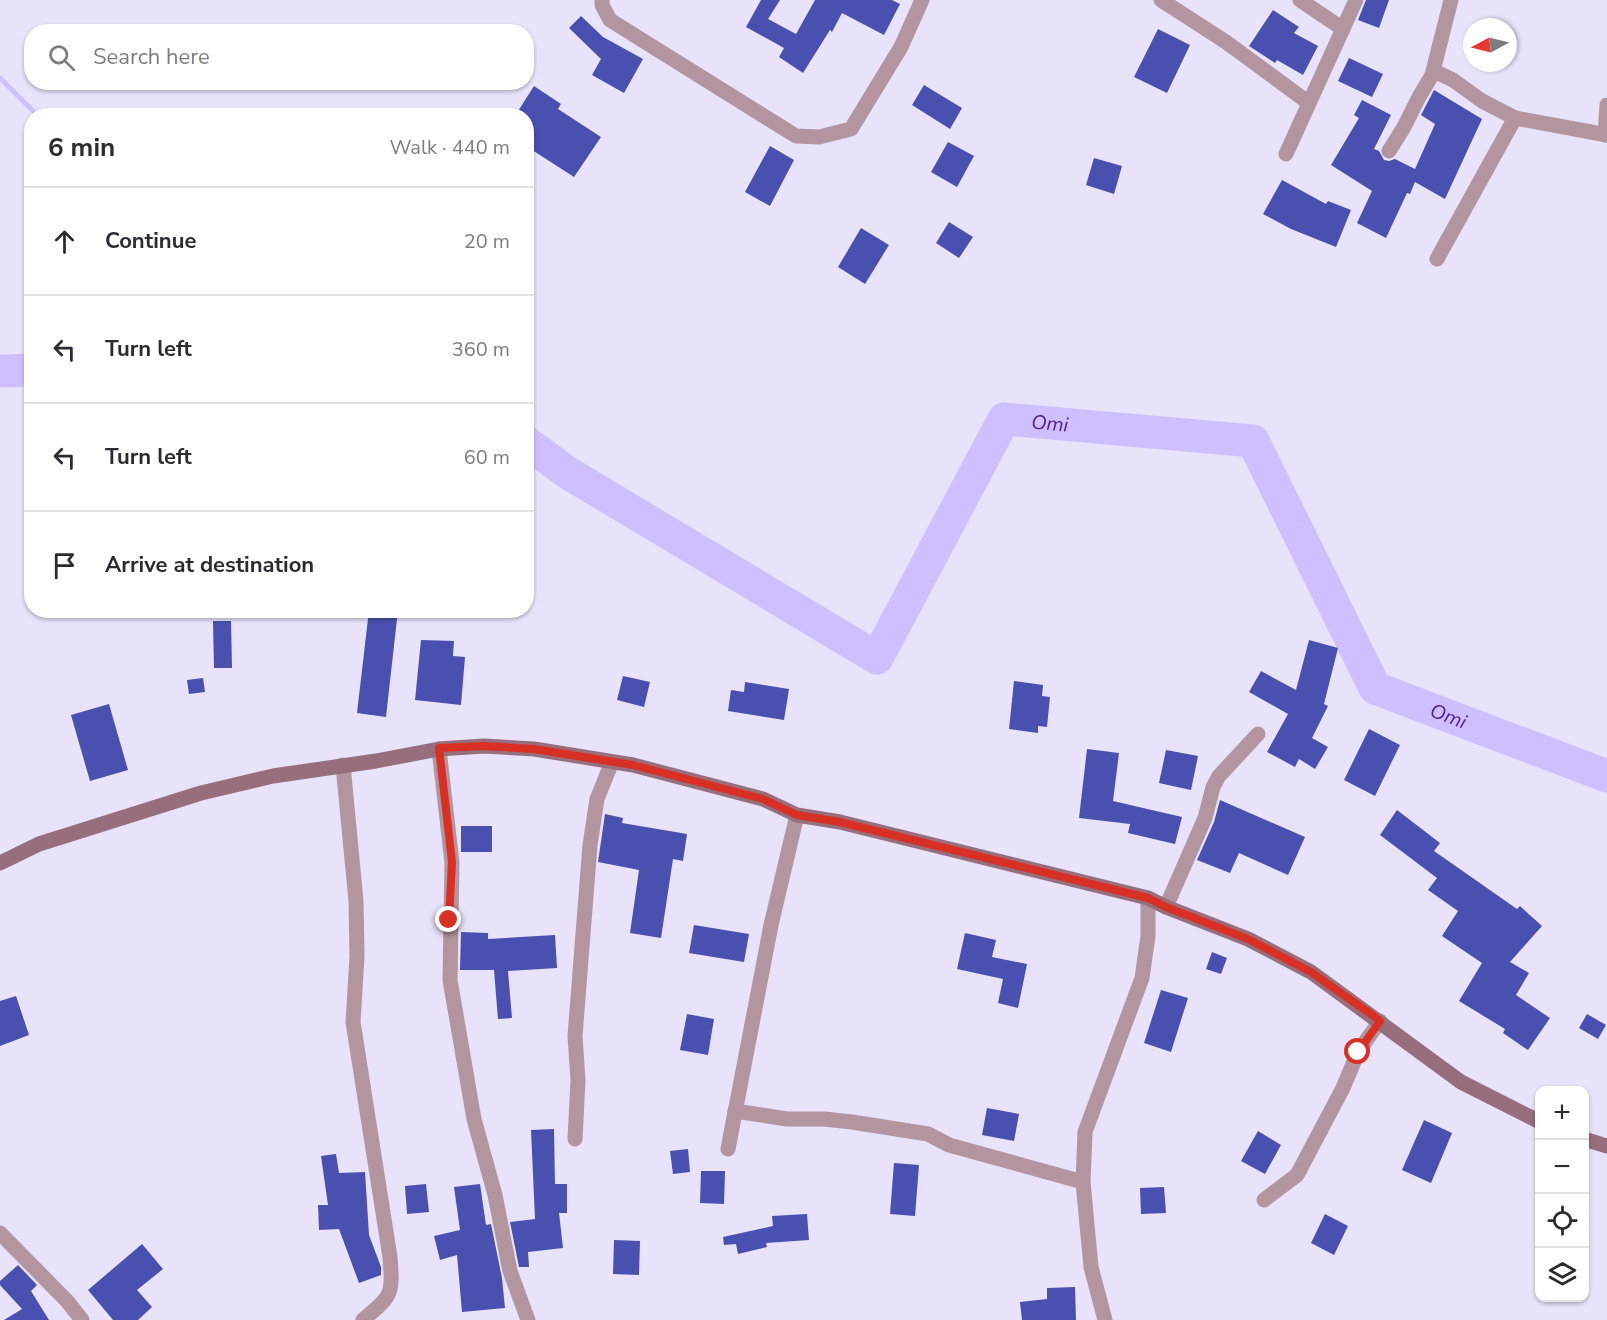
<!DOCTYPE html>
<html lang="en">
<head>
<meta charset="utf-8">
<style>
	:root { --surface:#fff; --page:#f7f7f7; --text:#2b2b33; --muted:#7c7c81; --line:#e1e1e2 }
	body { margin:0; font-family:"Nunito Sans",sans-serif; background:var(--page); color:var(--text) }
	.controls { position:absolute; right:18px; bottom:18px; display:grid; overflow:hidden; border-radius:12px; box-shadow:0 2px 4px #0004 }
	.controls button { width:54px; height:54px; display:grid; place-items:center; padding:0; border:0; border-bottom:2px solid var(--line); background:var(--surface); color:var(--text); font:30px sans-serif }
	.compass { position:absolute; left:1463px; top:18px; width:54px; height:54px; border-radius:50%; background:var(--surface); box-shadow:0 2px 4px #0004; rotate:263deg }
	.stop { position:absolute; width:18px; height:18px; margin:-14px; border:4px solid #d93025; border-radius:50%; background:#fff }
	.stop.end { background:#d93025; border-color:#fff; box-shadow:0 2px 6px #0008 }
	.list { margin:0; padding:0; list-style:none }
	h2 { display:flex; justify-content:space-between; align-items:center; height:78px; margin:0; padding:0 24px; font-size:26px }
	h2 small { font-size:20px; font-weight:400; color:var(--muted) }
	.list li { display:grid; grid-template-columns:39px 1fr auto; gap:18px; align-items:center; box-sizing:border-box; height:108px; padding:0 24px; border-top:2px solid var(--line) }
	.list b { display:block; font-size:22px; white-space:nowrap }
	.list em { font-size:20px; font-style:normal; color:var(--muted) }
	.icon { flex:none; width:33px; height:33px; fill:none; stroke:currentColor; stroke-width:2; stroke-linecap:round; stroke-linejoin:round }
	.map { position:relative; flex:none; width:1607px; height:1320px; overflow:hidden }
	.search { position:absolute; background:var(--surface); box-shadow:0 2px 4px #0004; left:24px; top:24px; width:510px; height:66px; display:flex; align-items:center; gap:15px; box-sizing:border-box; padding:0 21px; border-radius:24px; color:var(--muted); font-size:22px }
	.panel { position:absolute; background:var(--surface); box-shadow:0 2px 4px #0004; left:24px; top:108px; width:510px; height:510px; border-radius:24px }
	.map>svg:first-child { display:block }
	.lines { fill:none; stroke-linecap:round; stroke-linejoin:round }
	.stream { stroke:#d0bfff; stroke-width:5 }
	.river { stroke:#d0bfff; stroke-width:33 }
	.building { fill:#4a50af }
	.minor { stroke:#b2959f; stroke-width:15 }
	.secondary { stroke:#966e7c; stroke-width:15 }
	.route { stroke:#d93025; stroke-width:8 }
	.labels { text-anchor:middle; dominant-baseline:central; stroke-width:6; stroke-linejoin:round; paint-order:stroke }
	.water-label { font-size:20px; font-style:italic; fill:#521f97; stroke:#e8e2fa }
</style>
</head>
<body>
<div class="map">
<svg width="1607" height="1320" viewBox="0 0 1607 1320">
	<rect width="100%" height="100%" fill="#e8e2fa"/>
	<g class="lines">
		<path class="stream" d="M0,78L38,116"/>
		<g class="river">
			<path d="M0,371L32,370"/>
			<path id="s1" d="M526,442L568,473L877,658L1004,419L1253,441L1375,688L1607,776"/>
		</g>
	</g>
	<g class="building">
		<path d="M761,0H780L768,19L796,34L815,0H892L900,4L884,35L842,13L832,32L830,30L803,73L779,57L784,48L746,27Z"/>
		<path d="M1366,0H1389L1379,28L1358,20Z"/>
		<path d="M1273,10L1299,27L1294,33L1318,46L1303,75L1277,60L1275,63L1249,46Z"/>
		<path d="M581,16L603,37L643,59L624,93L592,75L601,59L569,28Z"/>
		<path d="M1158,29L1190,45L1167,93L1134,77Z"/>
		<path d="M1349,58L1383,74L1372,97L1338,81Z"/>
		<path d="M924,85L962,108L950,129L912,105Z"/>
		<path d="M534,86L561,104L558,109L601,137L574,177L526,146V116H515Z"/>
		<path d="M1434,90L1482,119L1445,199L1415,182L1410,194L1407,193L1386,238L1357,223L1372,191L1331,165L1359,118L1354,115L1362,100L1391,115L1374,149L1379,151L1384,160L1389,161L1395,159L1415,169L1435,124L1421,115Z"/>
		<path d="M948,142L974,156L957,187L931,172Z"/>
		<path d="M770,146L794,160L770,206L745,192Z"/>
		<path d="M1094,158L1122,166L1114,194L1086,185Z"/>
		<path d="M1282,180L1326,204L1328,201L1351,210L1336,247L1291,229L1263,214Z"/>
		<path d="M949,222L973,237L959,258L936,243Z"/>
		<path d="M861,228L889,245L865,284L838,267Z"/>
		<path d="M369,610H398L386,717L357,713Z"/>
		<path d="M213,621H231L232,668H214Z"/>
		<path d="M421,640L454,641L453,656L465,657L461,705L415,700Z"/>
		<path d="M1309,640L1338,648L1324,704L1328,706L1312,738L1328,747L1315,769L1299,759L1295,767L1267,752L1288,714L1249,692L1261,671L1296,690Z"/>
		<path d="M623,676L650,682L644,707L617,700Z"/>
		<path d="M203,678L205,692L189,694L187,680Z"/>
		<path d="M1014,681L1043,685L1042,696L1050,697L1047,727L1038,726V733L1009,729Z"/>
		<path d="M745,682L789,689L784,720L728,711L731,690L744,692Z"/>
		<path d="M109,704L128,770L90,781L71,715Z"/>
		<path d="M1369,729L1400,745L1375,796L1344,780Z"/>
		<path d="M1087,749L1119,753L1113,801L1182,817L1175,844L1128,833L1130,824L1079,818Z"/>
		<path d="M1166,750L1198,756L1191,790L1159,783Z"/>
		<path d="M1220,800L1305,837L1288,875L1239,853L1230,873L1197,860L1214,822Z"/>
		<path d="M1397,810L1440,843L1434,851L1517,909L1520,906L1542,926L1510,962L1529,973L1516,995L1550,1018L1528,1050L1503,1033L1505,1029L1459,1001L1482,963L1442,936L1458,911L1428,890L1437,878L1380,835Z"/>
		<path d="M605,814L623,818L622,823L687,834L683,861L673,859L661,938L630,933L639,870L598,862Z"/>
		<rect x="461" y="826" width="31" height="26"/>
		<path d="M694,925L749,934L744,962L689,953Z"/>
		<path d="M461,932L488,933V939L555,935L557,968L508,971L512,1018L498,1019L494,970H460Z"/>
		<path d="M965,933L996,940L992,957L1027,964L1018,1008L998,1003L1003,979L957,969Z"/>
		<path d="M1212,952L1227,958L1221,974L1206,969Z"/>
		<path d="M1161,990L1188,998L1171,1052L1144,1043Z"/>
		<path d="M16,996L29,1035L0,1046V1001Z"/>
		<path d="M687,1014L714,1019L708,1055L680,1050Z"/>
		<path d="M1587,1014L1606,1025L1598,1039L1579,1028Z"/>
		<path d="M987,1108L1019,1114L1014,1141L982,1135Z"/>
		<path d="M1424,1120L1452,1133L1431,1183L1402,1170Z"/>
		<path d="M554,1129L555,1184H567V1213H559L563,1248L528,1252L529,1267H519L510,1222L535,1219L531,1130Z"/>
		<path d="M1258,1131L1281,1145L1265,1174L1241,1161Z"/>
		<path d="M688,1149L690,1172L673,1174L670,1151Z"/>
		<path d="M336,1154L339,1173L365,1172L369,1235L381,1267V1275L359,1283L339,1229L319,1230L318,1205H328L321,1156Z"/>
		<path d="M894,1163L919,1165L915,1216L890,1214Z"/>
		<path d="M701,1171H725L724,1204L700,1203Z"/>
		<path d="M426,1184L429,1212L407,1214L405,1186Z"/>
		<path d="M480,1184L486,1225L491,1224L502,1278L505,1308L462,1312L457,1255L440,1260L434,1236L460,1230L454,1187Z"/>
		<path d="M1164,1187L1166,1213L1141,1214L1140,1188Z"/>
		<path d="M807,1214L809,1240L766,1243L767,1247L738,1254L736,1244L724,1245L723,1237L773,1226L772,1216Z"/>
		<path d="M1325,1214L1348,1226L1334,1255L1311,1243Z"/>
		<path d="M614,1240L640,1241L639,1275L613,1274Z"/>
		<path d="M142,1244L163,1269L137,1290L152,1307L138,1320H113L88,1290Z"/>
		<path d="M18,1265L37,1285L31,1291L49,1320H4L22,1309L0,1285V1281Z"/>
		<path d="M1075,1287L1076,1320H1022L1020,1302L1047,1299V1288Z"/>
	</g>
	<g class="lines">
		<g class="minor">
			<path d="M602,0V5L610,20L796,136L819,137L851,129L901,47L922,0"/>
			<path d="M1161,0L1226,42L1309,103"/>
			<path d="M1300,0L1343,29"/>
			<path d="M1434,71L1453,80L1482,101L1515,118L1607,135"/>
			<path d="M1605,135L1607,105"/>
			<path d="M1389,151L1404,127L1419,97L1432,75L1451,0"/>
			<path d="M1286,154L1356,0"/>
			<path d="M1437,259L1515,118"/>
			<path d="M439,749L452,863L450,980L474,1119L495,1195L510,1271L528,1320"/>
			<path d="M343,765L356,901L357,957L353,1022L390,1257C393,1296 392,1295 363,1320"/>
			<path d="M1166,907L1205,818L1213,787L1219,776L1258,734"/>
			<path d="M735,1111L787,1119H824L852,1122L928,1134L949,1145L1083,1182"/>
			<path d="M575,1139L578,1080L575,1036L590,845L597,799L612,762"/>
			<path d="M728,1149L771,925L797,815"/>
			<path d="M1264,1200L1297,1175L1343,1088L1358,1052L1380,1021"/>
			<path d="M0,1233L67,1301L82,1320"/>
			<path d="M1105,1320L1091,1267L1083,1182L1085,1132L1142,978L1148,936V898"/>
		</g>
		<g class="secondary">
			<path d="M0,863L39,844L201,793L273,776L376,761L439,749L484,746L534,749L633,765L763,799L797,815L840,822L1148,898L1166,907L1248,939L1311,972L1461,1082L1540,1122"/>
			<path d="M1584,1139L1607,1146"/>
		</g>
	</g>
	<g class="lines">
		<path class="route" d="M449,920L452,862L439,748L484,746L534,749L633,765L763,799L797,815L840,822L1148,898L1166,907L1248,939L1311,972L1375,1017L1380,1021L1358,1052"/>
	</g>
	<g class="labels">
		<g class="water-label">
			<text stroke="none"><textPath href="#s1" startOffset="729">Omi</textPath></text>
			<text stroke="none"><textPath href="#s1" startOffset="1287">Omi</textPath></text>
		</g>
	</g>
</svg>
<div class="controls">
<button>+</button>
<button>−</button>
<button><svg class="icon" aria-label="locate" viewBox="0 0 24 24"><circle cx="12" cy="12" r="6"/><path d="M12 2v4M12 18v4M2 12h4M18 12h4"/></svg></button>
<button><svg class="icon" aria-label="layers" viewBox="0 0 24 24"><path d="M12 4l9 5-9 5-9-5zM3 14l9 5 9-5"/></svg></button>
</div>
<svg class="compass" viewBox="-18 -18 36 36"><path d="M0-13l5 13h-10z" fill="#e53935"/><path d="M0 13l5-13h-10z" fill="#7c7c81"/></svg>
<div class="stop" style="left:1358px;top:1052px"></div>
<div class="stop end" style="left:449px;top:920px"></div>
<div class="search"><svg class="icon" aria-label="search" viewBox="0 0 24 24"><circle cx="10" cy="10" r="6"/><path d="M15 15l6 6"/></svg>Search here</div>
<section class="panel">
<h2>6 min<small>Walk · 440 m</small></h2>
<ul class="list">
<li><svg class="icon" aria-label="ahead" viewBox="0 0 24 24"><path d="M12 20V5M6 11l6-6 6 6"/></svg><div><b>Continue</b></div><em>20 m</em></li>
<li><svg class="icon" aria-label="left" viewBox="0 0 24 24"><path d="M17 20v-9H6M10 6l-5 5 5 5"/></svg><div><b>Turn left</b></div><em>360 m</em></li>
<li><svg class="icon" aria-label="left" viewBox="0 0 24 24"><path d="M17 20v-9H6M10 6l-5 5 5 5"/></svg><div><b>Turn left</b></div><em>60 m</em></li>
<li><svg class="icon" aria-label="arrive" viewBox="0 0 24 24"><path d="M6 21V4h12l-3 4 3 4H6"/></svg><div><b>Arrive at destination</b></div></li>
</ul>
</section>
</div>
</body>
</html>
